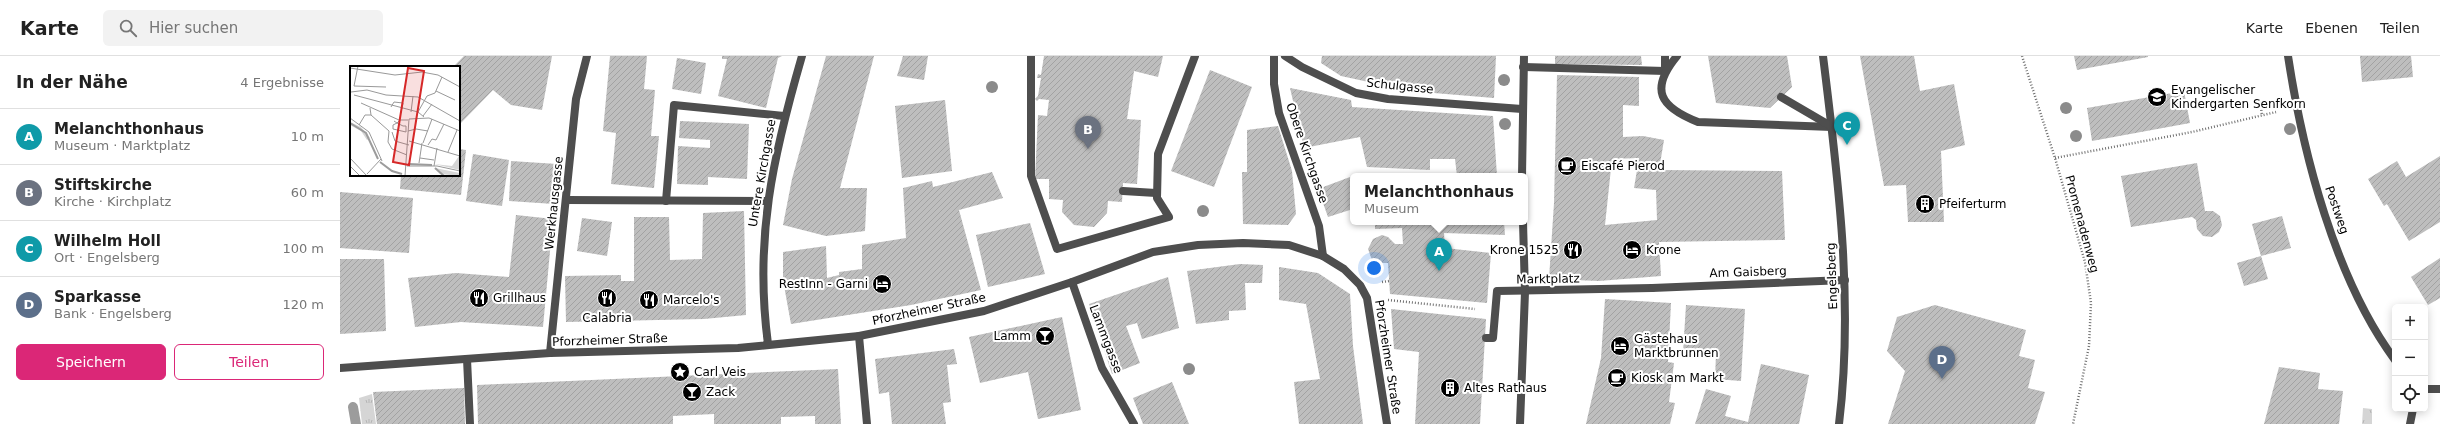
<!DOCTYPE html>
<html lang="de">
<head>
<meta charset="utf-8">
<style>
	:root { --surface:#fff; --page:#f2f2f2; --text:#222; --muted:#767676; --line:#e0e0e0; --accent:#db2777 }
	body { margin:0; font-family:"DejaVu Sans",sans-serif; background:var(--page); color:var(--text) }
	.controls { position:absolute; right:12px; bottom:12px; display:grid; overflow:hidden; border-radius:6px; box-shadow:0 2px 10px #0003 }
	.controls button { width:36px; height:36px; display:grid; place-items:center; padding:0; border:0; border-bottom:1px solid var(--line); background:var(--surface); color:var(--text); font:20px sans-serif }
	.you { position:absolute; left:1034px; top:212px; width:14px; height:14px; margin:-10px; border:3px solid #fff; border-radius:50%; background:#1a73e8; box-shadow:0 0 0 6px #1a73e833 }
	.badge { display:grid; place-items:center; width:26px; height:26px; border-radius:50%; background:var(--accent); color:#fff; font-size:13px; font-weight:700 }
	.pin { position:absolute; translate:-50% -33px; filter:drop-shadow(0 1px 2px #0008) }
	.pin::after { content:''; position:absolute; top:21px; width:14px; height:12px; background:inherit; clip-path:polygon(0 0,100% 0,50% 100%) }
	.popup { position:absolute; left:1010px; top:117px; width:178px; height:52px; box-sizing:border-box; display:grid; place-content:center; border-radius:6px; background:var(--surface); filter:drop-shadow(0 1px 3px #0005); font-size:13px; white-space:nowrap; color:var(--muted) }
	.popup b { font-size:15px; color:var(--text) }
	.popup::after { content:''; position:absolute; left:50%; top:100%; margin-left:-8px; border:8px solid transparent; border-top-color:var(--surface) }
	.list { margin:0; padding:0; list-style:none }
	h2 { display:flex; justify-content:space-between; align-items:center; height:52px; margin:0; padding:0 16px; font-size:17px }
	h2 small { font-size:13px; font-weight:400; color:var(--muted) }
	.list li { display:grid; grid-template-columns:26px 1fr auto; gap:12px; align-items:center; box-sizing:border-box; height:56px; padding:0 16px; border-top:1px solid var(--line) }
	.list b { display:block; font-size:15px; white-space:nowrap }
	.list p { margin:0; font-size:13px; white-space:nowrap; color:var(--muted) }
	.list em { font-size:13px; font-style:normal; color:var(--muted) }
	.actions { display:flex; gap:8px; padding:12px 16px }
	.actions a { flex:1; padding:9px 0; border:1px solid var(--accent); border-radius:6px; text-align:center; font-size:14px; color:var(--accent) }
	.actions .main { background:var(--accent); color:#fff }
	.icon { flex:none; width:22px; height:22px; fill:none; stroke:currentColor; stroke-width:2; stroke-linecap:round; stroke-linejoin:round }
	.map { position:relative; flex:none; width:2100px; height:368px; overflow:hidden }
	header { display:flex; align-items:center; gap:24px; box-sizing:border-box; height:56px; padding:0 20px; background:var(--surface); border-bottom:1px solid var(--line) }
	header strong { font-size:19px }
	nav { display:flex; gap:22px; margin-inline-start:auto; font-size:14px }
	.search { width:280px; height:36px; background:var(--page); display:flex; align-items:center; gap:10px; box-sizing:border-box; padding:0 14px; border-radius:6px; color:var(--muted); font-size:15px }
	main { display:flex }
	aside { flex:1; background:var(--surface) }
	.map>svg:first-child { display:block }
	.grass { fill:url(#grass-tufts) }
	.lines { fill:none; stroke-linecap:round; stroke-linejoin:round }
	.stream { stroke:#9c9c9c; stroke-width:10 }
	.building { fill:url(#building-hatch); fill-rule:evenodd }
	.path { stroke:#707070; stroke-width:2.5; stroke-dasharray:1 2; stroke-linecap:butt }
	.service { stroke:#4e4e4e; stroke-width:8 }
	.pedestrian { stroke:#4e4e4e; stroke-width:8 }
	.minor { stroke:#4e4e4e; stroke-width:8 }
	.tree { fill:#8b8b8b }
	.labels { text-anchor:middle; dominant-baseline:central; stroke-width:4; stroke-linejoin:round; paint-order:stroke }
	.street-label { font-size:12px; fill:#000; stroke:#fff }
	.poi-label { font-size:12px; fill:#000; stroke:#fff; text-anchor:start }
	.inset-river { fill:none; stroke:#9c9c9c; stroke-width:2 }
	.inset-road { fill:none; stroke:#999; stroke-width:1 }
	.view { fill:#d62828; fill-opacity:0.15; stroke:#d62828; stroke-width:2 }
	.inset-edge { fill:none; stroke:#000; stroke-width:2 }
</style>
</head>
<body>
<header>
<strong>Karte</strong>
<div class="search"><svg class="icon" aria-label="search" viewBox="0 0 24 24"><circle cx="10" cy="10" r="6"/><path d="M15 15l6 6"/></svg>Hier suchen</div>
<nav><a>Karte</a><a>Ebenen</a><a>Teilen</a></nav>
</header>
<main>
<aside>
<h2>In der Nähe<small>4 Ergebnisse</small></h2>
<ul class="list">
<li><span class="badge" style="background:#0f9aa8">A</span><div><b>Melanchthonhaus</b><p>Museum · Marktplatz</p></div><em>10 m</em></li>
<li><span class="badge" style="background:#6b7280">B</span><div><b>Stiftskirche</b><p>Kirche · Kirchplatz</p></div><em>60 m</em></li>
<li><span class="badge" style="background:#0f9aa8">C</span><div><b>Wilhelm Holl</b><p>Ort · Engelsberg</p></div><em>100 m</em></li>
<li><span class="badge" style="background:#5c6f8a">D</span><div><b>Sparkasse</b><p>Bank · Engelsberg</p></div><em>120 m</em></li>
</ul>
<div class="actions"><a class="main">Speichern</a><a>Teilen</a></div>
</aside>
<div class="map">
<svg width="2100" height="368" viewBox="0 0 2100 368">
	<defs>
		<pattern id="grass-tufts" width="24" height="20" patternUnits="userSpaceOnUse"><rect width="24" height="20" fill="#d5d5d5"/><path d="M3 7l-1-3M5 7V3M7 7l1-3M15 17l-1-3M17 17v-4M19 17l1-3" fill="none" stroke="#b5b5b5"/></pattern>
		<pattern id="building-hatch" width="6" height="6" patternUnits="userSpaceOnUse"><rect width="6" height="6" fill="#bebebe"/><path d="M-1 1l2-2M0 6l6-6M5 7l2-2" fill="none" stroke="#a2a2a2"/></pattern>
	</defs>
	<rect width="100%" height="100%" fill="#fff"/>
	<g class="grass">
		<path d="M32,338L36,368H22L19,342Z"/>
		<path d="M2023,352L2032,353V368H2022Z"/>
	</g>
	<g class="lines">
		<path class="stream" d="M13,351L16,368"/>
	</g>
	<g class="building">
		<path d="M124,0H212L202,54L171,49L153,34L119,69V11H113Z"/>
		<path d="M270,0H307L304,33L315,34L311,80H319L314,132L271,128L276,77L263,75Z"/>
		<path d="M382,0H442L438,2L426,52L378,40L387,3H382Z"/>
		<path d="M486,0H534L500,132H527L525,175L486,180L443,169L452,123Z"/>
		<path d="M563,0H588L584,24L557,20Z"/>
		<path d="M704,0H823L818,21L794,15L787,63L801,64L797,128L783,127L782,146L768,145L767,157L754,171L734,169L722,156L723,144L709,143V123H695L698,59L707,60L709,44L699,43L697,45L695,43L698,40L701,22H697L698,18L701,19Z"/>
		<path d="M982,0H1156L1154,42L1070,35L1001,20L981,7Z"/>
		<path d="M1215,0H1301L1302,9L1215,8Z"/>
		<path d="M1368,0H1447L1452,31L1430,52L1376,47Z"/>
		<path d="M1520,0H1574L1580,35L1614,28L1625,89L1601,95L1604,166H1568L1566,129L1544,130Z"/>
		<path d="M1734,0H1808V1L1737,14Z"/>
		<path d="M2020,0H2071L2073,21L2022,26Z"/>
		<path d="M337,2L366,7L361,38L332,33Z"/>
		<path d="M870,14L912,31L874,131L831,115Z"/>
		<path d="M1217,19L1299,21V50L1283,49V81L1303,80L1324,84L1319,114L1442,115L1445,184L1319,186L1321,220L1259,225L1209,223L1214,147ZM1299,102L1294,132L1316,134L1317,164L1265,169L1272,103Z"/>
		<path d="M950,32L1011,44L1012,51L1153,60L1157,120H1117L1115,103H1090V114L1027,111L1020,81L964,92Z"/>
		<path d="M1844,35L1850,67L1752,85L1747,52Z"/>
		<path d="M605,44L612,115L562,122L555,50Z"/>
		<path d="M340,65L409,68L407,123L368,121V129L337,128L338,90L370,92V84L339,82Z"/>
		<path d="M938,70L952,115L956,158L948,169L903,168L902,116H907V74Z"/>
		<path d="M119,93L126,94L121,139L60,133L61,119H119Z"/>
		<path d="M133,98L169,104L162,150L126,145Z"/>
		<path d="M2100,100V166L2069,185L2047,148L2044,150L2028,123L2057,105L2066,121Z"/>
		<path d="M171,105L217,108L214,148L169,145Z"/>
		<path d="M1857,107L1865,155H1873L1880,160L1882,169L1879,176L1872,181L1863,180L1857,173L1856,164L1852,161L1791,171L1781,120Z"/>
		<path d="M652,116L663,142L619,154L641,234L571,249L451,268L443,224V196L486,190L487,222L499,219V216L522,213V189L566,182L563,132L592,125L593,131Z"/>
		<path d="M1010,121L1013,129V153L988,161L978,133Z"/>
		<path d="M0,136L73,142L69,197L0,192Z"/>
		<path d="M404,155L406,259L364,263L226,266L225,220L281,219V225H294V161H329L330,204L362,203L363,157Z"/>
		<path d="M176,159L213,163L203,271L121,266L75,271L68,222L116,217L169,221Z"/>
		<path d="M1942,160L1951,192L1921,200L1912,168Z"/>
		<path d="M242,162L272,166L267,200L237,195Z"/>
		<path d="M1035,166H1164L1165,179L1104,177L1105,192L1151,197L1147,247L1050,238L1048,207H1037L1032,204L1028,193L1033,183L1042,179L1048,181L1055,188H1063L1062,172L1035,173Z"/>
		<path d="M690,167L705,218L648,231L636,179Z"/>
		<path d="M1921,200L1928,223L1904,230L1897,207Z"/>
		<path d="M2100,202V242L2088,249L2071,221Z"/>
		<path d="M0,203H44L46,275L0,278Z"/>
		<path d="M900,208L923,209L922,227H905L906,254L889,255V264L856,268L847,215Z"/>
		<path d="M939,211L978,217L1010,238L1013,290L1023,368H959L954,326L980,323L966,248L939,244Z"/>
		<path d="M828,221L839,272L802,283L797,267L786,270L800,307L772,318L749,248Z"/>
		<path d="M1265,243L1331,247L1328,306L1334,307L1329,346L1335,347L1330,368H1246L1261,302Z"/>
		<path d="M1346,249L1405,253L1401,325L1375,323L1376,298L1343,296Z"/>
		<path d="M1595,249L1686,274L1679,300L1695,304L1688,332L1705,336L1695,368H1548L1565,315L1547,295L1557,261Z"/>
		<path d="M1051,253L1146,263L1140,368H1075L1079,296L1054,293Z"/>
		<path d="M722,261L741,354L698,363L688,316L640,327L629,281Z"/>
		<path d="M614,293L617,308L607,309L611,346L603,347L606,368H552L549,336L539,338L535,303Z"/>
		<path d="M1421,308L1469,319L1459,368H1355L1366,333L1391,340L1385,360L1408,366Z"/>
		<path d="M1939,311L1980,317L1978,333L2003,335L1999,368H1924Z"/>
		<path d="M498,313L501,368H475V360L441,361V368H374V358L333,360V368H138L137,329Z"/>
		<path d="M832,326L849,368H803L793,342Z"/>
		<path d="M124,332L125,368H37L33,336Z"/>
	</g>
	<g class="lines">
		<g class="path">
			<path d="M1682,0L1715,102L1745,206L1751,247L1749,290L1733,368"/>
			<path d="M1921,51L1922,60"/>
			<path d="M1715,102L1852,76L1936,56"/>
			<path d="M1042,226L1049,225"/>
			<path d="M1048,244L1135,253"/>
		</g>
		<path class="service" d="M127,303L130,368"/>
		<g class="pedestrian">
			<path d="M691,0V120L717,193L829,161L817,142L818,98L855,0"/>
			<path d="M945,0L962,11L1016,37L1048,43L1182,53"/>
			<path d="M1183,11L1325,15V0"/>
			<path d="M1182,120L1184,0"/>
			<path d="M783,135L816,137"/>
			<path d="M1146,282H1153L1157,235L1312,232"/>
			<path d="M1180,368L1185,236L1183,166"/>
		</g>
		<g class="minor">
			<path d="M934,0V28L939,57L979,170L983,200"/>
			<path d="M1337,0C1309,34 1320,51 1358,66L1492,71"/>
			<path d="M1483,0C1498,122 1514,245 1499,368"/>
			<path d="M1948,0C1963,98 1995,223 2055,304"/>
			<path d="M1441,41L1489,69"/>
			<path d="M227,144L427,145"/>
			<path d="M326,145L334,49L444,60"/>
			<path d="M732,226L762,312L794,368"/>
			<path d="M1312,232L1505,224"/>
			<path d="M519,280L527,368"/>
			<path d="M428,288C414,183 433,100 462,0"/>
			<path d="M210,297L236,43L247,0"/>
			<path d="M0,312L210,297L398,292L519,280L644,255L732,226L813,196L858,189L903,187L949,189L983,200L1004,213L1020,229L1027,242L1047,368"/>
			<path d="M2085,333H2100"/>
			<path d="M2070,368L2073,353"/>
		</g>
	</g>
	<g class="tree">
		<circle cx="1164" cy="24" r="6"/>
		<circle cx="652" cy="31" r="6"/>
		<circle cx="1726" cy="52" r="6"/>
		<circle cx="1165" cy="68" r="6"/>
		<circle cx="1950" cy="73" r="6"/>
		<circle cx="1736" cy="80" r="6"/>
		<circle cx="863" cy="155" r="6"/>
		<circle cx="849" cy="313" r="6"/>
	</g>
	<defs>
		<g id="school-disc" transform="scale(1)"><circle r="9.5" fill="#000" stroke="#fff"/><path d="M0-5L7-2L0 1L-7-2ZM-4 1L0 2.5L4 1V4Q0 6-4 4Z" fill="#fff"/></g>
		<g id="cafe-disc" transform="scale(1)"><circle r="9.5" fill="#000" stroke="#fff"/><path d="M-5.5-4.5H6V0H3Q3 3.5 0 3.5H-2.5Q-5.5 3.5-5.5 0ZM3-3.2v2h1.7v-2ZM-6 4.5H4V6H-6Z" fill="#fff"/></g>
		<g id="building-disc" transform="scale(1)"><circle r="9.5" fill="#000" stroke="#fff"/><path d="M-4-6H4V6H1V3H-1V6H-4ZM-2.5-4.3h1.7v1.8h-1.7ZM.8-4.3h1.7v1.8H.8ZM-2.5-1h1.7V.8h-1.7ZM.8-1h1.7V.8H.8Z" fill="#fff"/></g>
		<g id="restaurant-disc" transform="scale(1)"><circle r="9.5" fill="#000" stroke="#fff"/><path d="M-5-6h1v4h1v-4h1v4h1v-4h1v5L-1.5 .5V6h-2V.5L-5-1ZM5-6V6H3V1.5H1.5Q1.5-4 5-6Z" fill="#fff"/></g>
		<g id="hotel-disc" transform="scale(1)"><circle r="9.5" fill="#000" stroke="#fff"/><path d="M-6-4.5h1.5V1H6V5H4.5V3h-9V5H-6ZM-4 0a1.8 1.8 0 1 1 3.6 0ZM.5 0V-2.5h3Q6-2.5 6 0Z" fill="#fff"/></g>
		<g id="bar-disc" transform="scale(1)"><circle r="9.5" fill="#000" stroke="#fff"/><path d="M-6-5H6L.8 .8V4.5H3.5V6h-7V4.5H-.8V.8Z" fill="#fff"/></g>
		<g id="sight-disc" transform="scale(1)"><circle r="9.5" fill="#000" stroke="#fff"/><path d="M0-6L1.8-2.2L6-1.7L2.9 1.2L3.7 5.4L0 3.3L-3.7 5.4L-2.9 1.2L-6-1.7L-1.8-2.2Z" fill="#fff"/></g>
	</defs>
	<g fill-rule="evenodd">
		<use href="#school-disc" x="1817" y="41"/>
		<use href="#cafe-disc" x="1227" y="110"/>
		<use href="#building-disc" x="1585" y="148"/>
		<use href="#restaurant-disc" x="1233" y="194"/>
		<use href="#hotel-disc" x="1292" y="194"/>
		<use href="#hotel-disc" x="542" y="228"/>
		<use href="#restaurant-disc" x="139" y="242"/>
		<use href="#restaurant-disc" x="267" y="242"/>
		<use href="#restaurant-disc" x="309" y="244"/>
		<use href="#bar-disc" x="705" y="280"/>
		<use href="#hotel-disc" x="1280" y="290"/>
		<use href="#sight-disc" x="340" y="316"/>
		<use href="#cafe-disc" x="1277" y="322"/>
		<use href="#building-disc" x="1110" y="332"/>
		<use href="#bar-disc" x="352" y="336"/>
	</g>
	<g class="labels">
		<g class="street-label">
			<text transform="translate(1060 30) rotate(6)">Schulgasse</text>
			<text transform="translate(967 97) rotate(71)">Obere Kirchgasse</text>
			<text transform="translate(422 117) rotate(-80)">Untere Kirchgasse</text>
			<text transform="translate(214 147) rotate(-84)">Werkhausgasse</text>
			<text transform="translate(1997 154) rotate(71)">Postweg</text>
			<text transform="translate(1742 168) rotate(75)">Promenadenweg</text>
			<text transform="translate(1408 216) rotate(-2)">Am Gaisberg</text>
			<text transform="translate(1492 220) rotate(-92)">Engelsberg</text>
			<text transform="translate(1208 223) rotate(-1)">Marktplatz</text>
			<text transform="translate(589 253) rotate(-12)">Pforzheimer Straße</text>
			<text transform="translate(766 283) rotate(69)">Lammgasse</text>
			<text transform="translate(270 284) rotate(-2)">Pforzheimer Straße</text>
			<text transform="translate(1048 301) rotate(81)">Pforzheimer Straße</text>
		</g>
		<g class="poi-label">
			<text x="1831" y="34">Evangelischer<tspan x="1831" dy="14">Kindergarten Senfkorn</tspan></text>
			<text x="1241" y="110">Eiscafé Pierod</text>
			<text x="1599" y="148">Pfeiferturm</text>
			<text x="1219" y="194" text-anchor="end">Krone 1525</text>
			<text x="1306" y="194">Krone</text>
			<text x="528" y="228" text-anchor="end">RestInn - Garni</text>
			<text x="153" y="242">Grillhaus</text>
			<text x="323" y="244">Marcelo's</text>
			<text x="267" y="262" text-anchor="middle">Calabria</text>
			<text x="691" y="280" text-anchor="end">Lamm</text>
			<text x="1294" y="283">Gästehaus<tspan x="1294" dy="14">Marktbrunnen</tspan></text>
			<text x="354" y="316">Carl Veis</text>
			<text x="1291" y="322">Kiosk am Markt</text>
			<text x="1124" y="332">Altes Rathaus</text>
			<text x="366" y="336">Zack</text>
		</g>
	</g>
	<g transform="translate(10 10)">
		<rect width="110" height="110" fill="#fff"/>
		<path d="M0,56L11,61L20,72L17,74L11,65L0,59Z" fill="#d5d5d5"/>
		<path d="M109,90L110,104L84,98L102,100ZM85,102L110,107V110L90,108Z" fill="#d5d5d5"/>
		<path class="inset-river" d="M0,57L16,67L28,93M30,96L42,105L52,108M58,98L82,99M85,102L94,110"/>
		<path class="inset-road" d="M8,0L4,20L36,21M0,2L45,9L72,6L88,9L110,21M86,25L105,34M1,26L17,24L36,29L68,31L110,55M4,29L68,46L74,51M11,37L49,54H58M41,41L44,36L53,37L52,43M20,42L21,49L39,65L38,76L42,83L57,89M61,46L63,30M68,46L77,30L85,27L92,11M73,50L82,38M0,52L19,66L32,95M44,55L47,57L53,60H56V66L43,63V59L47,57L49,55M9,59L15,49H21M58,65L66,63L78,65M42,66L45,75L59,79M59,75L110,90M73,77L82,53M78,79L82,73L86,74L94,58M98,86L107,64M0,92L17,110M70,92L84,94M69,97L72,77M0,100L10,110M57,100H87L110,105M84,100L87,82M17,108L31,93M55,110L59,53L79,52L110,65"/>
		<path class="view" d="M58,2L74,5L59,99L43,96Z"/>
		<rect width="110" height="110" class="inset-edge"/>
	</g>
</svg>
<div class="controls">
<button>+</button>
<button>−</button>
<button><svg class="icon" aria-label="locate" viewBox="0 0 24 24"><circle cx="12" cy="12" r="6"/><path d="M12 2v4M12 18v4M2 12h4M18 12h4"/></svg></button>
</div>
<div class="you"></div>
<div class="pin badge" style="left:1099px;top:215px;background:#0f9aa8">A</div>
<div class="popup"><b>Melanchthonhaus</b>Museum</div>
<div class="pin badge" style="left:748px;top:93px;background:#6b7280">B</div>
<div class="pin badge" style="left:1507px;top:89px;background:#0f9aa8">C</div>
<div class="pin badge" style="left:1602px;top:323px;background:#5c6f8a">D</div>
</div>
</main>
</body>
</html>
